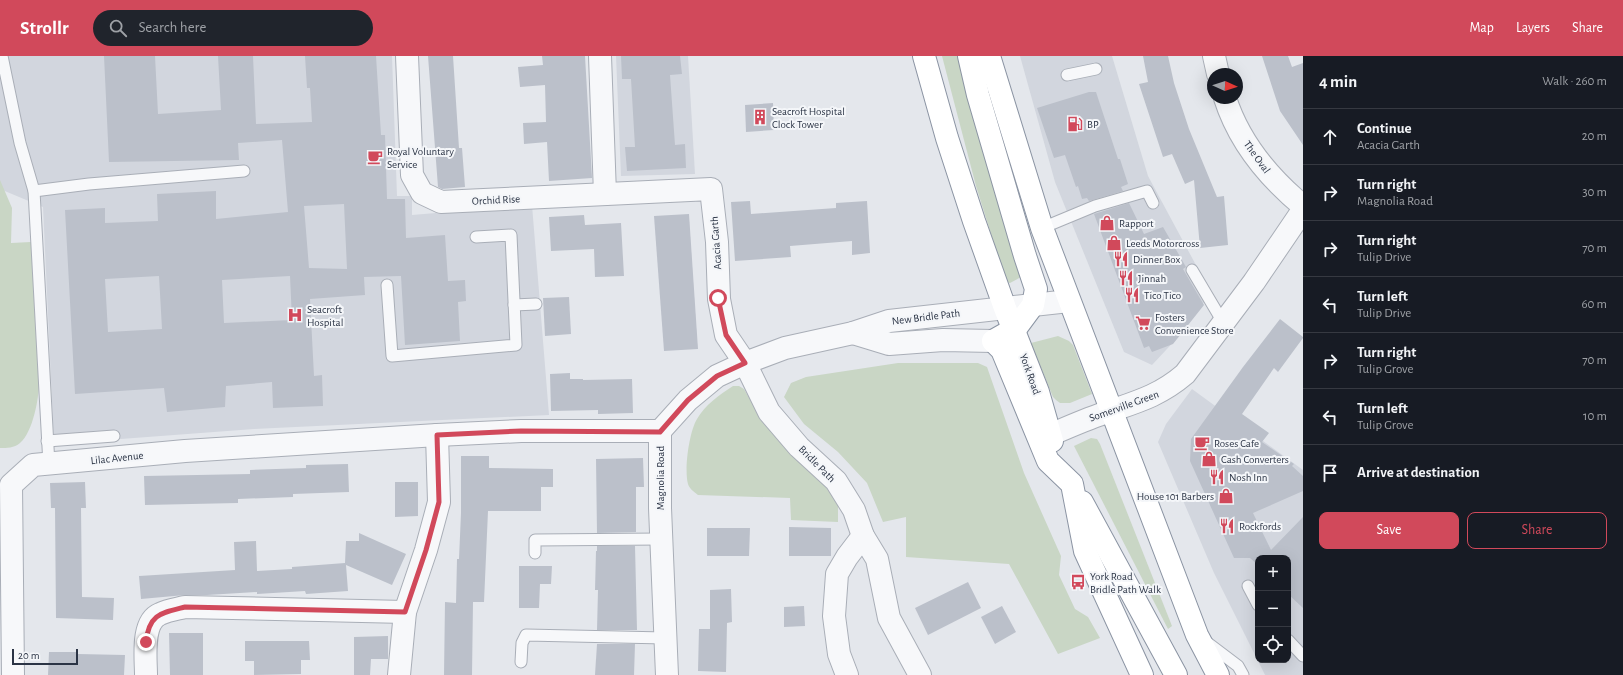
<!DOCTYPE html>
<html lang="en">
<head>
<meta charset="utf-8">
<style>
	:root { --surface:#171b24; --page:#20242c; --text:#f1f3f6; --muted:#9ea1a6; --line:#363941; --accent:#d1495b }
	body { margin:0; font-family:"Alegreya Sans",sans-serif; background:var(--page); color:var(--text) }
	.controls { position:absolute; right:12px; bottom:12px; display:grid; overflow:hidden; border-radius:8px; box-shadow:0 4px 16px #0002 }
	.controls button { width:36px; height:36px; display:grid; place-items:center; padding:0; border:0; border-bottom:1px solid var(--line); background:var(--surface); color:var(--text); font:20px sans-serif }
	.compass { position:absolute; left:1207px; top:12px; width:36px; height:36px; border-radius:50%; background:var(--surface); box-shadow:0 4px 16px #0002; rotate:93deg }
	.scale { position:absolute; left:12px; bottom:10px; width:66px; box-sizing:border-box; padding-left:4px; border:2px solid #2b3445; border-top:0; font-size:11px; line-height:14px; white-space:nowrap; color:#2b3445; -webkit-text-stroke:3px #f4f6f9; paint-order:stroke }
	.stop { position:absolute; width:12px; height:12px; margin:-9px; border:3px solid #d1495b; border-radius:50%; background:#fff }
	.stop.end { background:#d1495b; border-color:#fff; box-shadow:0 1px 4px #0008 }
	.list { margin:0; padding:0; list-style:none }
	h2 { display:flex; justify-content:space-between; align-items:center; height:52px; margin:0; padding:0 16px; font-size:17px }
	h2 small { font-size:13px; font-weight:400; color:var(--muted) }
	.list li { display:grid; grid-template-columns:26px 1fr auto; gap:12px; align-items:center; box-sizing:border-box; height:56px; padding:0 16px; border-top:1px solid var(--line) }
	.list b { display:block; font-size:15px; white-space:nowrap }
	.list p { margin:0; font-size:13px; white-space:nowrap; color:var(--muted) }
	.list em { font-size:13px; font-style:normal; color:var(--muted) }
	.actions { display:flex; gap:8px; padding:12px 16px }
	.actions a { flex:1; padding:9px 0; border:1px solid var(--accent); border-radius:8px; text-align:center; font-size:14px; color:var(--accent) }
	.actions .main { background:var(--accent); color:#fff }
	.icon { flex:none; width:22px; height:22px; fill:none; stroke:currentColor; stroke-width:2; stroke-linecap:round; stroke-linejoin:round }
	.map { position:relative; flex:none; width:1303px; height:619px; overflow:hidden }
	header { display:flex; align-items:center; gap:24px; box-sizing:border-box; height:56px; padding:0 20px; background:var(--accent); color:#fff }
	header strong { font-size:19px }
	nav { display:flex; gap:22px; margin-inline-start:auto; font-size:14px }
	.search { width:280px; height:36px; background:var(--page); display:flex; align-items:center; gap:10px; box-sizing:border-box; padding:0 14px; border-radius:22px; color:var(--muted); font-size:15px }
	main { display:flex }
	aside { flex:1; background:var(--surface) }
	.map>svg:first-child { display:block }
	.built { fill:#d2d6de; fill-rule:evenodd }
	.green { fill:#c9d6c5 }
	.building { fill:#bbc0ca; fill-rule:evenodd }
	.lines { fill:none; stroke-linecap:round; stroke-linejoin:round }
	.service-casing { stroke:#a9aeb7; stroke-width:13 }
	.minor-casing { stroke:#a9aeb7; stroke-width:24 }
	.trunk-casing { stroke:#8b94a3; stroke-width:24 }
	.service { stroke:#f7f8fa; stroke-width:11 }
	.minor { stroke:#f7f8fa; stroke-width:22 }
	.trunk { stroke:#fff; stroke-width:22 }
	.route { stroke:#d1495b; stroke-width:5 }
	.labels { text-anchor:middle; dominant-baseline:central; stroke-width:4; stroke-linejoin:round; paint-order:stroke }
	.poi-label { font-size:11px; fill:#2b3445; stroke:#f4f6f9; text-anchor:start }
	.street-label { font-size:11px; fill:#2b3445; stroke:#f4f6f9 }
</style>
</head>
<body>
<header>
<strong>Strollr</strong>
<div class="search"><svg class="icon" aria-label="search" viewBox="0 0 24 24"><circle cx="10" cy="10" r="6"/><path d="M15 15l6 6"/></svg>Search here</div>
<nav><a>Map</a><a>Layers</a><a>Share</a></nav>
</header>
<main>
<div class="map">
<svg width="1303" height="619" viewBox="0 0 1303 619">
	<rect width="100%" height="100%" fill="#e4e7ec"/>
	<g class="built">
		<path d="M0,0H392L397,140H412V159L532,149L549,359L254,373L54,388L43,151L0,133Z"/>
		<path d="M616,0H688L695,118L621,120Z"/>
		<path d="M1020,0H1112L1148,120L1211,237L1180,279L1152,309L1124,296L1055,126Z"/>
		<path d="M1192,333L1303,414V619H1265L1214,517L1158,386L1166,368ZM1258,502H1288V604H1258Z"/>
	</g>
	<g class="green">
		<path d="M942,0H961L1021,221L1010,227L1006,226L976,130Z"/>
		<path d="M0,124L12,152L11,187L31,186C34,233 40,280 39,327C39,342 33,376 20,387C14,392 7,392 0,392Z"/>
		<path d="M1058,280L1069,285L1073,289L1092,338L1070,347H1060L1056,344L1053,341L1031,287Z"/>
		<path d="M898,307H978L987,311L1024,417L1061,500L1059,519L1075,553L1088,561L1100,582L1058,598L1009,508L906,501V461L883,466L867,427L838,396L804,368L784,341L791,327L806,321Z"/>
		<path d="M733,330H739L744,333L764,368L838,443V466L791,464L790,442L698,439C694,436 689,432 688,428C684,414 689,376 697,363C705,349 719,339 733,330Z"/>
		<path d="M1091,382L1097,383L1100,388L1172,570L1168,573L1074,390Z"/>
	</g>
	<g class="building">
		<path d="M104,0H155L158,58L221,54L218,0H253L256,68L312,66L310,32H307L305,0H376L381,79H385L387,143H405L406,182L445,179L448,225L465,224L466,245L458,246L460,285L405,289L401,220L364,221L365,239L310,243L314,320L322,319L323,350L273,352L272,326L226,330L225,351L167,356L164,332L75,338L65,154L105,152V167L158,165L157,138L216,135V163L288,156L282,84L238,87L239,104L109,106ZM344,148L347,213L309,212L304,150ZM159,220L162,273L108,276L105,223ZM290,220L292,264L224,267L222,224Z"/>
		<path d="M428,0H453L459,92H462L465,131L442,133L438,131Z"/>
		<path d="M542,0H585L592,122L549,125L547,86L524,88L523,67L546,66L545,29L520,31L518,11L543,9Z"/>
		<path d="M621,0H680L682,18L670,19L675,89L685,88L686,112L627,115L625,91H635L631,23H622Z"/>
		<path d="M1143,0H1168L1174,27L1189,73L1217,141L1224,140L1228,189L1200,192L1194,124L1185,128L1172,98L1163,101L1139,28L1148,26Z"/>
		<path d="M1262,0H1288L1292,11L1303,7V89L1280,55Z"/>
		<path d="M1089,36H1096L1118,103H1120L1128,128L1121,131L1123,135L1089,145L1087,142L1082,143L1078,130L1076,131L1065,99L1054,102L1037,52Z"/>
		<path d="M773,47L774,74L746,76L745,49Z"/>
		<path d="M750,145L751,158L836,152V147L867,145L870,197L852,199V185L790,190L791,201L735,205L731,146Z"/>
		<path d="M1129,147L1144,178L1163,171L1186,211L1183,213L1204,249L1173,288L1152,296L1149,290L1144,292L1094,158Z"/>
		<path d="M689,158L698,293L664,295L654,160Z"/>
		<path d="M584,159L585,169L621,167L624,220L595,221L594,193L551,195L549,161Z"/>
		<path d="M569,241L571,278L545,280L543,242Z"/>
		<path d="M1280,263L1303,281V282L1278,316L1274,312L1242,358L1269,377L1262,386L1294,408L1292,410L1303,420V435L1253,457L1271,494L1303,461V552L1288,538V502H1258V509L1250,502H1234L1190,405L1191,383L1243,311Z"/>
		<path d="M570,317V323H583V324L632,323L633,357L598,358V354L551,355L550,318Z"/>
		<path d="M461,400H489V412L553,413V431H541V455H488L484,546H473L472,619H444L445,546L456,547L457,503H459L461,457Z"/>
		<path d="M643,402L644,431H636V476L597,477L596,403Z"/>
		<path d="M348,408L349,436L293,438V441L238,443V447L145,449L144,420L250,418V414L306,412V409Z"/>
		<path d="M85,426L86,452H81L82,541L114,542L113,564L56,562L55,452H51L50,427Z"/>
		<path d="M395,426H418V460L395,461Z"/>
		<path d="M789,471L831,472V500H789Z"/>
		<path d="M707,472H750L749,500H707Z"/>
		<path d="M359,477L406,498L392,529L346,509L348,535L306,538L305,535L257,538V536L207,539H185L141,543L139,520L235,514L234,486L256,485L257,515L292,513V511L345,507L346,485H359Z"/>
		<path d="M597,490H635L637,574H597L598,534H595L596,495H597Z"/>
		<path d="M519,510H552L551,528H540L539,552H519Z"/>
		<path d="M968,526L981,552L928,579L915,552Z"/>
		<path d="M731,533L732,566L727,567L726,616L698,615L699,573H710V534Z"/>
		<path d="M804,550L805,570L784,571V551Z"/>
		<path d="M1002,550L1016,576L995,588L981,561Z"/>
		<path d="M169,577H203V619H170Z"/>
		<path d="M388,580V603H371L370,619H354V581Z"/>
		<path d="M245,585H309L310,604H301V618L254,619V605H245Z"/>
		<path d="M597,588H635L634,619H595Z"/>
		<path d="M49,596H78V598L125,599L124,619H48Z"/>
	</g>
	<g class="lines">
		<g class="service-casing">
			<g id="service">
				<path d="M2,0L20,87L34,135L49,409"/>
				<path d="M1067,19L1096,13"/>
				<path d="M34,135L89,128L244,115"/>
				<path d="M1042,172L1095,150L1147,135L1153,147"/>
				<path d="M1192,214L1224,268"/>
				<path d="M387,229L392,300L516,289L511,179L476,181"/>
				<path d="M514,249L536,248"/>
				<path d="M47,385L114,380"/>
				<path d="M535,497V484L661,483"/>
				<path d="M1248,530L1258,549"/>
				<path d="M1288,584L1303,600"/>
				<path d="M1205,585L1238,610L1243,619"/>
				<path d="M521,606L522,587L526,579L665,582"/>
			</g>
		</g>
		<g class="minor-casing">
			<g id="minor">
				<path d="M407,0L412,119L422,137L441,146L711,133L717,186L719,243L726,279L745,307L769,356L799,391L836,425L854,454L863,480L877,503L889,562L920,619"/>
				<path d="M600,0L605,138"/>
				<path d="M1214,0L1218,18"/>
				<path d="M1225,42C1239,86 1268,121 1303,150"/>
				<path d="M853,277L889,288L943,284L993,285"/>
				<path d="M1050,379C1066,372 1082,365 1099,359C1132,347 1157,342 1185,318L1254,226L1303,154"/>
				<path d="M13,619L11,429L33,409L185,395L437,379L521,375H660"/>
				<path d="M146,619C146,602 141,566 160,558C168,554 177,553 185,551L405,556"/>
				<path d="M399,619L405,556L426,494L439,446L437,379"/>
				<path d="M667,619L660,452V375L688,344L717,320L745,307L785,292L853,277L889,265L1069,245"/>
				<path d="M847,619L839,598L834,560L837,518L847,501L863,480"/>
			</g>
		</g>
		<g class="trunk-casing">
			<g id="trunk">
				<path d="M924,0L947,82L974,165L1005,252L1038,336L1052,385"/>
				<path d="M969,0L978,39L1025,200L1036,233L1033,249L1016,272L993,285L1002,294L1048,405L1072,428L1085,495L1142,619"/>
				<path d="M989,0L1042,172L1197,579L1218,619"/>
				<path d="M1082,446L1176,619"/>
			</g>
		</g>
		<use href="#service" class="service"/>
		<use href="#minor" class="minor"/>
		<use href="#trunk" class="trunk"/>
	</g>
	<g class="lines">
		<path class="route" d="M146,586C149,558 161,557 185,551L405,556L426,494L439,446L437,379L521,375L660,376L688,344L717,320L745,307L726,279L718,242"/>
	</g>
	<defs>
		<g id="building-bare" transform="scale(1.2)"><path d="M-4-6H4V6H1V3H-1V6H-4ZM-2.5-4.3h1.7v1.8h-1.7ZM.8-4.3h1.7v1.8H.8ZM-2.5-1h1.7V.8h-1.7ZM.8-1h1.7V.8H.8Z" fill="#d1495b" stroke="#f4f6f9" stroke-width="2.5" paint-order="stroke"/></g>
		<g id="fuel-bare" transform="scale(1.2)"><path d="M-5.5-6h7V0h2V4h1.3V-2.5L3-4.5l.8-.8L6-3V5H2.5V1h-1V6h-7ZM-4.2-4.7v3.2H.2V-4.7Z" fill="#d1495b" stroke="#f4f6f9" stroke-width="2.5" paint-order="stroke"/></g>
		<g id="cafe-bare" transform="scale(1.2)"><path d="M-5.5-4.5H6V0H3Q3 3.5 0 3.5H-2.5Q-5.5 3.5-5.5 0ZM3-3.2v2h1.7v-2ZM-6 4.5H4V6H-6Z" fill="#d1495b" stroke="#f4f6f9" stroke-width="2.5" paint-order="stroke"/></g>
		<g id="shop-bare" transform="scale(1.2)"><path d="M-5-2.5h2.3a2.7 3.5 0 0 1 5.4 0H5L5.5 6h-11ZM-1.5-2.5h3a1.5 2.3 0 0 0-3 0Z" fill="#d1495b" stroke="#f4f6f9" stroke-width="2.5" paint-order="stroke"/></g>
		<g id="restaurant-bare" transform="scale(1.2)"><path d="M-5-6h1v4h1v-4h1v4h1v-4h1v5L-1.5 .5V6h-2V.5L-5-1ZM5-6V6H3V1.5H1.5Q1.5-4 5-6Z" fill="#d1495b" stroke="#f4f6f9" stroke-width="2.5" paint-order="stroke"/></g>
		<g id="hospital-bare" transform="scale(1.2)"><path d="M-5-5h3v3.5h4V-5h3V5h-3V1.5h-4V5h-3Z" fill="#d1495b" stroke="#f4f6f9" stroke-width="2.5" paint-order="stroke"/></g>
		<g id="supermarket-bare" transform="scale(1.2)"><path d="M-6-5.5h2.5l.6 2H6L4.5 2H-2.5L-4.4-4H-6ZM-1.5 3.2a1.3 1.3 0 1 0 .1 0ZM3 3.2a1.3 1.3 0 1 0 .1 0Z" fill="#d1495b" stroke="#f4f6f9" stroke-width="2.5" paint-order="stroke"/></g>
		<g id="bus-bare" transform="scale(1.2)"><path d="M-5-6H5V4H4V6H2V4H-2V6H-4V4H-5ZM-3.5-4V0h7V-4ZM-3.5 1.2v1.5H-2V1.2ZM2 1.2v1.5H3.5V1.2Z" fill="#d1495b" stroke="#f4f6f9" stroke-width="2.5" paint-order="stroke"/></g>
	</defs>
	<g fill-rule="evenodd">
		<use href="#building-bare" x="760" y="61"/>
		<use href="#fuel-bare" x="1075" y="68"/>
		<use href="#cafe-bare" x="375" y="101"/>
		<use href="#shop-bare" x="1107" y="167"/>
		<use href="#shop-bare" x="1114" y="187"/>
		<use href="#restaurant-bare" x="1121" y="203"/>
		<use href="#restaurant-bare" x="1126" y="222"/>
		<use href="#restaurant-bare" x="1132" y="239"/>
		<use href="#hospital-bare" x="295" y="259"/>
		<use href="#supermarket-bare" x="1143" y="267"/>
		<use href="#cafe-bare" x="1202" y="387"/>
		<use href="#shop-bare" x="1209" y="403"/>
		<use href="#restaurant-bare" x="1217" y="421"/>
		<use href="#shop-bare" x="1226" y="440"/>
		<use href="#restaurant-bare" x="1227" y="470"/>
		<use href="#bus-bare" x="1078" y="526"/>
	</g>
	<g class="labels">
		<g class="poi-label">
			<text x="772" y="55">Seacroft Hospital<tspan x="772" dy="13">Clock Tower</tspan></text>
			<text x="1087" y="68">BP</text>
			<text x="387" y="95">Royal Voluntary<tspan x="387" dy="13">Service</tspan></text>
			<text x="1119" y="167">Rapport</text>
			<text x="1126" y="187">Leeds Motorcross</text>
			<text x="1133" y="203">Dinner Box</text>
			<text x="1138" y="222">Jinnah</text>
			<text x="1144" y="239">Tico Tico</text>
			<text x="307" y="253">Seacroft<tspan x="307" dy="13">Hospital</tspan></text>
			<text x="1155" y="261">Fosters<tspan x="1155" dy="13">Convenience Store</tspan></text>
			<text x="1214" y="387">Roses Cafe</text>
			<text x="1221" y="403">Cash Converters</text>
			<text x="1229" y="421">Nosh Inn</text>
			<text x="1214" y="440" text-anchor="end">House 101 Barbers</text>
			<text x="1239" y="470">Rockfords</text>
			<text x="1090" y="520">York Road<tspan x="1090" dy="13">Bridle Path Walk</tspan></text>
		</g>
		<g class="street-label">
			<text transform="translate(1257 101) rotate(54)">The Oval</text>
			<text transform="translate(496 144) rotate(-3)">Orchid Rise</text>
			<text transform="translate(716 187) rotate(-94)">Acacia Garth</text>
			<text transform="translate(926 261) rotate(-7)">New Bridle Path</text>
			<text transform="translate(1030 318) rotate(70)">York Road</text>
			<text transform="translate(1124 350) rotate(-20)">Somerville Green</text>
			<text transform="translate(117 402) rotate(-6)">Lilac Avenue</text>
			<text transform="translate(817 408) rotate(45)">Bridle Path</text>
			<text transform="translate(660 422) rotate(-90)">Magnolia Road</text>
		</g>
	</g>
</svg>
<div class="controls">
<button>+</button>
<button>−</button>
<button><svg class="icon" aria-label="locate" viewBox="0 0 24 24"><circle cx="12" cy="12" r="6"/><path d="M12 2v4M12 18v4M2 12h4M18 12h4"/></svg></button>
</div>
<svg class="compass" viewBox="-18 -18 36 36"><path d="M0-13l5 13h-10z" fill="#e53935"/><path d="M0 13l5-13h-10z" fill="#9ea1a6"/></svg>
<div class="scale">20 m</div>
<div class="stop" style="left:718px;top:242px"></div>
<div class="stop end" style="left:146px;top:586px"></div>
</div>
<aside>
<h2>4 min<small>Walk · 260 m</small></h2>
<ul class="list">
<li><svg class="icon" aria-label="ahead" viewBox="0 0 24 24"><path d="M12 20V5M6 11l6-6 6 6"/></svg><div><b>Continue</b><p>Acacia Garth</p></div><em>20 m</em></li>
<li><svg class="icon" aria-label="right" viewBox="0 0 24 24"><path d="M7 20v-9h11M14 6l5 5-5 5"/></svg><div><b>Turn right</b><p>Magnolia Road</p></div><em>30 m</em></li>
<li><svg class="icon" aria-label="right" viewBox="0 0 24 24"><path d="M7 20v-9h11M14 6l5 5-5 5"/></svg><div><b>Turn right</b><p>Tulip Drive</p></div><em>70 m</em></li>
<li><svg class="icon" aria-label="left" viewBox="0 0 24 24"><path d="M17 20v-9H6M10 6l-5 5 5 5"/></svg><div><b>Turn left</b><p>Tulip Drive</p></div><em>60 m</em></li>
<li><svg class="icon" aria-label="right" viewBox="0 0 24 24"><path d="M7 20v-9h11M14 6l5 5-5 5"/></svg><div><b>Turn right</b><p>Tulip Grove</p></div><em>70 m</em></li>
<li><svg class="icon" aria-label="left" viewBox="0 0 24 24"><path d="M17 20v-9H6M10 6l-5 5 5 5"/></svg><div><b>Turn left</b><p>Tulip Grove</p></div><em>10 m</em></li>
<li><svg class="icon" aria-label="arrive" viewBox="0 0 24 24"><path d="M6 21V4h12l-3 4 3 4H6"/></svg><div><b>Arrive at destination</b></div></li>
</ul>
<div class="actions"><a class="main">Save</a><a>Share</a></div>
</aside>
</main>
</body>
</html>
